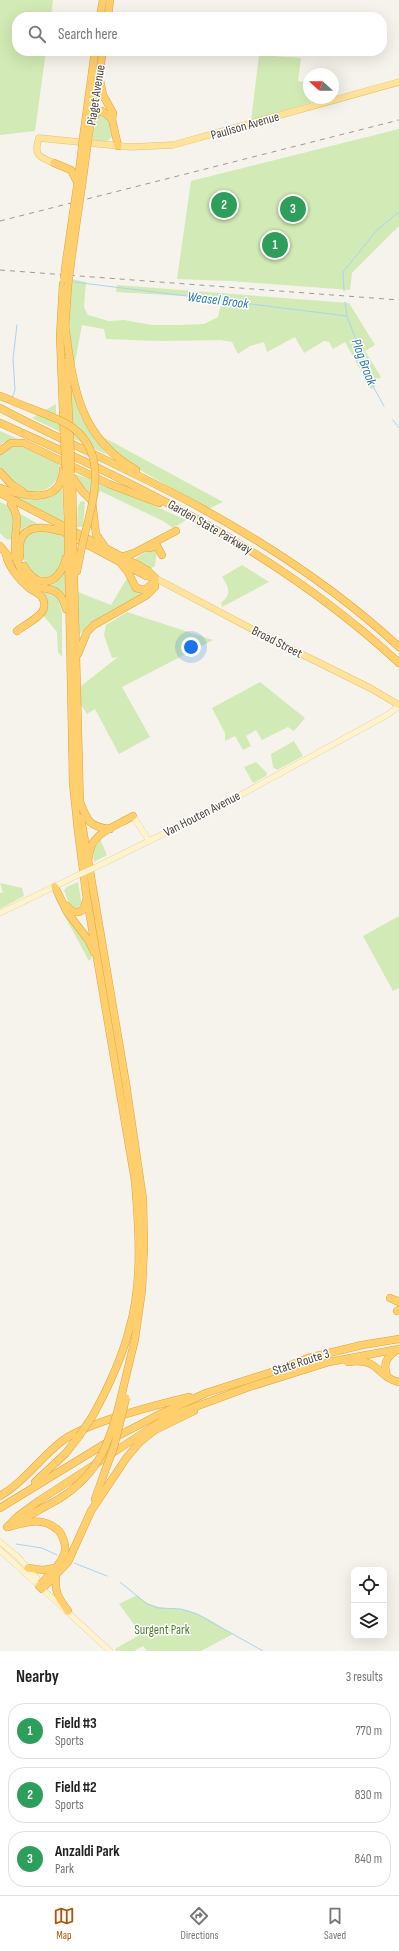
<!DOCTYPE html>
<html lang="en">
<head>
<meta charset="utf-8">
<style>
	:root { --surface:#fff; --page:#f2f2f2; --text:#222; --muted:#767676; --line:#e0e0e0; --accent:#b45309 }
	body { margin:0; font-family:"Sofia Sans Condensed",sans-serif; background:var(--page); color:var(--text) }
	.controls { position:absolute; right:12px; bottom:12px; display:grid; overflow:hidden; border-radius:8px; box-shadow:0 4px 16px #0002 }
	.controls button { width:36px; height:36px; display:grid; place-items:center; padding:0; border:0; border-bottom:1px solid var(--line); background:var(--surface); color:var(--text); font:20px sans-serif }
	.compass { position:absolute; left:303px; top:68px; width:36px; height:36px; border-radius:50%; background:var(--surface); box-shadow:0 4px 16px #0002; rotate:291deg }
	.you { position:absolute; left:191px; top:647px; width:14px; height:14px; margin:-10px; border:3px solid #fff; border-radius:50%; background:#1a73e8; box-shadow:0 0 0 6px #1a73e833 }
	.badge { display:grid; place-items:center; width:26px; height:26px; border-radius:50%; background:var(--accent); color:#fff; font-size:13px; font-weight:700 }
	.pin { position:absolute; translate:-50% -50%; border:2px solid #fff; box-shadow:0 1px 4px #0006 }
	.list { margin:0; padding:0; list-style:none }
	h2 { display:flex; justify-content:space-between; align-items:center; height:52px; margin:0; padding:0 16px; font-size:17px }
	h2 small { font-size:13px; font-weight:400; color:var(--muted) }
	.list li { display:grid; grid-template-columns:26px 1fr auto; gap:12px; align-items:center; box-sizing:border-box; height:56px; margin:0 8px 8px; padding:0 8px; border:1px solid var(--line); border-radius:16px }
	.list b { display:block; font-size:15px; white-space:nowrap }
	.list p { margin:0; font-size:13px; white-space:nowrap; color:var(--muted) }
	.list em { font-size:13px; font-style:normal; color:var(--muted) }
	.icon { flex:none; width:22px; height:22px; fill:none; stroke:currentColor; stroke-width:2; stroke-linecap:round; stroke-linejoin:round }
	.map { position:relative; flex:none; width:399px; height:1651px; overflow:hidden }
	.search { position:absolute; background:var(--surface); box-shadow:0 4px 16px #0002; left:12px; right:12px; top:12px; height:44px; display:flex; align-items:center; gap:10px; box-sizing:border-box; padding:0 14px; border-radius:16px; color:var(--muted); font-size:15px }
	.sheet { height:244px; background:var(--surface) }
	nav { display:flex; justify-content:space-around; align-items:center; box-sizing:border-box; height:56px; border-top:1px solid var(--line); background:var(--surface); font-size:11px; color:var(--muted) }
	nav a { display:grid; justify-items:center; gap:2px }
	nav .on { color:var(--accent) }
	.map>svg:first-child { display:block }
	.green { fill:#d2eab5 }
	.lines { fill:none; stroke-linecap:round; stroke-linejoin:round }
	.stream { stroke:#a9d4f2; stroke-width:1 }
	.secondary-casing { stroke:#d6c79b; stroke-width:6 }
	.primary-casing { stroke:#e6c16a; stroke-width:7 }
	.highway-casing { stroke:#e0a43c; stroke-width:8 }
	.secondary { stroke:#fff3cd; stroke-width:5.5 }
	.primary { stroke:#ffe39c; stroke-width:6 }
	.highway { stroke:#ffcf6e; stroke-width:7 }
	.rail { stroke:#9a9a9a; stroke-width:1; stroke-dasharray:5 5; stroke-linecap:butt }
	.secondary-bridge-casing { stroke:#d6c79b; stroke-width:6; stroke-linecap:butt }
	.highway-bridge-casing { stroke:#e0a43c; stroke-width:8; stroke-linecap:butt }
	.secondary-bridge { stroke:#fff3cd; stroke-width:5.5 }
	.highway-bridge { stroke:#ffcf6e; stroke-width:7 }
	.labels { text-anchor:middle; dominant-baseline:central; stroke-width:3; stroke-linejoin:round; paint-order:stroke }
	.street-label { font-size:13px; fill:#4b4439; stroke:#fff }
	.park-label { font-size:13px; fill:#4a7f2a; stroke:#fff }
	.water-label { font-size:14px; font-style:italic; fill:#2e7ab2; stroke:#fff }
</style>
</head>
<body>
<div class="map">
<svg width="399" height="1651" viewBox="0 0 399 1651">
	<rect width="100%" height="100%" fill="#f6f3ec"/>
	<g class="green">
		<path d="M0,0H53L51,17H17V51H46L35,131L0,135Z"/>
		<path d="M259,55L301,58L298,81L309,83V98L322,99L251,121Z"/>
		<path d="M100,113L109,119L112,137L106,142L92,141L96,118Z"/>
		<path d="M399,129V226L352,273L350,290L230,281L177,279L191,181Z"/>
		<path d="M71,279L86,282L84,307L88,315L109,321L124,320L152,325H180L204,324L218,317L221,304L217,298L116,292L117,285L349,303L375,345L365,351L381,377L374,382L376,386L371,389L345,342L333,349L329,342L324,341L304,353L295,337L267,352L264,342L250,346L238,354L232,342L221,340L159,341L106,339L104,329L82,325L74,367C68,334 68,312 71,279Z"/>
		<path d="M69,380L81,417L107,455L32,418L56,404V424H72Z"/>
		<path d="M0,431L18,439L2,443L0,446Z"/>
		<path d="M103,437L223,502L208,509L116,456L101,440Z"/>
		<path d="M22,445L55,460L59,464L58,478L51,486L44,490L35,492L25,491L3,474L0,467V455L6,447Z"/>
		<path d="M76,474L130,495L186,520L173,528L163,521L100,491L96,503L74,479Z"/>
		<path d="M62,487L64,524L0,491C22,497 44,506 62,487Z"/>
		<path d="M81,501L85,502L83,527H77L78,506Z"/>
		<path d="M0,502L9,506L15,513L12,539C6,541 4,537 0,533Z"/>
		<path d="M19,513L38,524L25,527L16,540Z"/>
		<path d="M31,531H47L64,536C66,557 65,563 51,578H39C26,566 22,562 22,543Z"/>
		<path d="M152,548L157,551L155,566L150,569L136,562V558Z"/>
		<path d="M242,565L269,582L222,607L221,603C232,594 229,587 222,577Z"/>
		<path d="M66,570L67,603L34,581L57,580Z"/>
		<path d="M127,578C131,587 134,592 144,594L90,623L79,635L78,592L111,605Z"/>
		<path d="M48,592L58,598L62,613V657L58,652L57,632L43,615L42,594Z"/>
		<path d="M127,612L213,640L122,687L150,737L119,754L95,709L87,714L81,705V686L118,657L112,658L104,635L106,625Z"/>
		<path d="M260,682L305,718L294,731L288,727L262,740L256,730L246,736L251,746L243,750L235,736L225,741V733L212,708Z"/>
		<path d="M294,741L303,756L277,770L273,767L271,754Z"/>
		<path d="M256,762L267,773L266,776L253,783L244,767Z"/>
		<path d="M100,839L107,855L94,862L93,850Z"/>
		<path d="M78,882L82,906L77,910L70,907L64,890L67,887Z"/>
		<path d="M0,883L22,888L24,896L0,909V893L3,892Z"/>
		<path d="M57,896L86,941L92,958L89,961L55,898Z"/>
		<path d="M399,916V988L393,991L363,936Z"/>
		<path d="M137,1595C156,1614 175,1604 198,1614C210,1619 221,1627 233,1634L201,1651H147L143,1646L134,1651H116L115,1649L141,1634L119,1604Z"/>
	</g>
	<g class="lines">
		<g class="stream">
			<path d="M74,282L347,316L345,302"/>
			<path d="M344,291L343,272L377,230L399,212"/>
			<path d="M347,316L374,388L384,406"/>
			<path d="M12,398L15,390L13,359L17,325"/>
			<path d="M393,420L399,428"/>
			<path d="M16,1544L42,1548L57,1555"/>
			<path d="M74,1563L107,1576"/>
			<path d="M120,1582L147,1604L158,1608L181,1609L197,1614L263,1651"/>
		</g>
		<g class="secondary-casing">
			<g id="secondary">
				<path d="M133,816L149,841"/>
				<path d="M96,867L224,804L387,715L399,706"/>
				<path d="M0,913L76,876"/>
				<path d="M0,1542L17,1556L37,1578"/>
				<path d="M0,1550L110,1651"/>
			</g>
		</g>
		<g class="primary-casing">
			<g id="primary">
				<path d="M54,163C39,157 33,155 39,138L130,147L173,145L399,82"/>
				<path d="M155,578L267,637L370,688L399,705"/>
			</g>
		</g>
		<g class="highway-casing">
			<g id="highway">
				<path d="M100,17L103,0"/>
				<path d="M108,17L110,0"/>
				<path d="M100,80L103,95L113,113L112,119L118,146"/>
				<path d="M93,118L96,113L102,111L112,119"/>
				<path d="M83,138L95,51"/>
				<path d="M88,139L103,51"/>
				<path d="M54,163L71,170L77,182"/>
				<path d="M82,185L87,148"/>
				<path d="M77,187L82,148"/>
				<path d="M66,262L73,214"/>
				<path d="M71,262L78,212"/>
				<path d="M63,284L60,336L64,436"/>
				<path d="M65,325C73,385 78,437 136,470"/>
				<path d="M65,328L68,285"/>
				<path d="M66,362L70,438"/>
				<path d="M0,396L8,399"/>
				<path d="M0,408C66,443 136,472 201,508C272,547 340,592 399,647"/>
				<path d="M0,423C143,486 284,556 399,663"/>
				<path d="M0,451L11,443H24L109,484L159,503"/>
				<path d="M66,471L68,521"/>
				<path d="M0,472L11,484L23,492"/>
				<path d="M72,477L82,491L92,501L96,534L105,547"/>
				<path d="M72,479L73,523"/>
				<path d="M0,488C23,496 62,506 63,469"/>
				<path d="M0,493L138,565L148,571L155,578"/>
				<path d="M11,504C21,519 15,527 15,543C14,555 19,568 26,578C39,598 58,577 66,609"/>
				<path d="M56,528L146,576L153,577"/>
				<path d="M68,539L73,783L78,831L86,893L135,1181C139,1230 143,1283 129,1330C121,1361 107,1390 92,1417"/>
				<path d="M73,541L80,806"/>
				<path d="M0,546L10,558"/>
				<path d="M149,548L157,546L162,555"/>
				<path d="M6,555C9,567 19,580 29,588C33,591 39,593 42,597C45,602 45,608 42,612C36,620 24,625 17,631"/>
				<path d="M20,557C16,527 36,524 59,531"/>
				<path d="M121,557L134,553L176,531"/>
				<path d="M122,565L128,572L136,588L145,590L153,583"/>
				<path d="M24,566C38,591 60,584 66,558"/>
				<path d="M77,571L82,546"/>
				<path d="M78,654L87,632L94,625L147,595L155,587V578"/>
				<path d="M80,802C87,820 89,827 110,829"/>
				<path d="M81,818L126,1084L143,1199L144,1246L142,1290L135,1339L121,1397"/>
				<path d="M89,857C89,833 117,826 133,816"/>
				<path d="M55,887L67,912L89,941L94,952"/>
				<path d="M67,906C72,912 77,915 84,909L86,901"/>
				<path d="M390,1298L399,1302"/>
				<path d="M397,1311L399,1310"/>
				<path d="M348,1362C380,1357 376,1377 399,1382"/>
				<path d="M387,1376C383,1364 386,1357 397,1350"/>
				<path d="M35,1482L66,1453L79,1436"/>
				<path d="M0,1496C24,1482 40,1458 62,1441C87,1422 156,1405 189,1397"/>
				<path d="M95,1499L105,1471"/>
				<path d="M0,1508L116,1437L158,1415L206,1393L281,1369L308,1358L362,1345L399,1339"/>
				<path d="M19,1521L59,1499"/>
				<path d="M7,1527L18,1516L40,1500L168,1417L249,1387L329,1362L399,1349"/>
				<path d="M8,1527C26,1522 44,1516 59,1531C63,1536 66,1545 65,1551C61,1565 48,1576 39,1586"/>
				<path d="M28,1568L43,1570L55,1568"/>
				<path d="M56,1576C54,1591 59,1599 68,1611"/>
				<path d="M42,1589L68,1562L91,1511L127,1457L140,1442L155,1430L194,1411"/>
			</g>
		</g>
		<use href="#secondary" class="secondary"/>
		<use href="#primary" class="primary"/>
		<use href="#highway" class="highway"/>
		<g class="rail">
			<path d="M0,221L399,120"/>
			<path d="M0,270L399,300"/>
		</g>
		<g class="secondary-bridge-casing">
			<path id="secondary-bridge" d="M76,876L96,867"/>
		</g>
		<g class="highway-bridge-casing">
			<g id="highway-bridge">
				<path d="M82,148L83,138"/>
				<path d="M87,148L88,139"/>
				<path d="M78,212L82,185"/>
				<path d="M73,214L77,187"/>
				<path d="M64,279L66,262"/>
				<path d="M68,285L71,262"/>
				<path d="M8,399C27,408 49,414 67,424C113,451 91,506 82,546"/>
				<path d="M64,436L66,470"/>
				<path d="M70,438L71,473"/>
				<path d="M68,521V539"/>
				<path d="M73,523V541"/>
				<path d="M79,1436L92,1417"/>
				<path d="M105,1471L114,1447L126,1398"/>
				<path d="M59,1499C100,1473 110,1442 121,1397"/>
			</g>
		</g>
		<use href="#secondary-bridge" class="secondary-bridge"/>
		<use href="#highway-bridge" class="highway-bridge"/>
	</g>
	<g class="labels">
		<g class="street-label">
			<text transform="translate(96 95) rotate(-81)">Piaget Avenue</text>
			<text transform="translate(245 126) rotate(-16)">Paulison Avenue</text>
			<text transform="translate(210 527) rotate(30)">Garden State Parkway</text>
			<text transform="translate(277 642) rotate(27)">Broad Street</text>
			<text transform="translate(202 814) rotate(-27)">Van Houten Avenue</text>
			<text transform="translate(301 1362) rotate(-18)">State Route 3</text>
		</g>
		<g class="park-label">
			<text x="162" y="1630">Surgent Park</text>
		</g>
		<g class="water-label">
			<text transform="translate(218 300) rotate(7)">Weasel Brook</text>
			<text transform="translate(364 362) rotate(69)">Plog Brook</text>
		</g>
	</g>
</svg>
<div class="controls">
<button><svg class="icon" aria-label="locate" viewBox="0 0 24 24"><circle cx="12" cy="12" r="6"/><path d="M12 2v4M12 18v4M2 12h4M18 12h4"/></svg></button>
<button><svg class="icon" aria-label="layers" viewBox="0 0 24 24"><path d="M12 4l9 5-9 5-9-5zM3 14l9 5 9-5"/></svg></button>
</div>
<svg class="compass" viewBox="-18 -18 36 36"><path d="M0-13l5 13h-10z" fill="#e53935"/><path d="M0 13l5-13h-10z" fill="#767676"/></svg>
<div class="you"></div>
<div class="pin badge" style="left:275px;top:245px;background:#2e9e5b">1</div>
<div class="pin badge" style="left:224px;top:205px;background:#2e9e5b">2</div>
<div class="pin badge" style="left:293px;top:209px;background:#2e9e5b">3</div>
<div class="search"><svg class="icon" aria-label="search" viewBox="0 0 24 24"><circle cx="10" cy="10" r="6"/><path d="M15 15l6 6"/></svg>Search here</div>
</div>
<section class="sheet">
<h2>Nearby<small>3 results</small></h2>
<ul class="list">
<li><span class="badge" style="background:#2e9e5b">1</span><div><b>Field #3</b><p>Sports</p></div><em>770 m</em></li>
<li><span class="badge" style="background:#2e9e5b">2</span><div><b>Field #2</b><p>Sports</p></div><em>830 m</em></li>
<li><span class="badge" style="background:#2e9e5b">3</span><div><b>Anzaldi Park</b><p>Park</p></div><em>840 m</em></li>
</ul>
</section>
<nav>
<a class="on"><svg class="icon" aria-label="map" viewBox="0 0 24 24"><path d="M3 6l6-2 6 2 6-2v14l-6 2-6-2-6 2zM9 4v14M15 6v14"/></svg>Map</a>
<a><svg class="icon" aria-label="directions" viewBox="0 0 24 24"><path d="M12 3l9 9-9 9-9-9zM9 14v-3h6M13 9l2 2-2 2"/></svg>Directions</a>
<a><svg class="icon" aria-label="saved" viewBox="0 0 24 24"><path d="M7 4h10v16l-5-4-5 4z"/></svg>Saved</a>
</nav>
</body>
</html>
